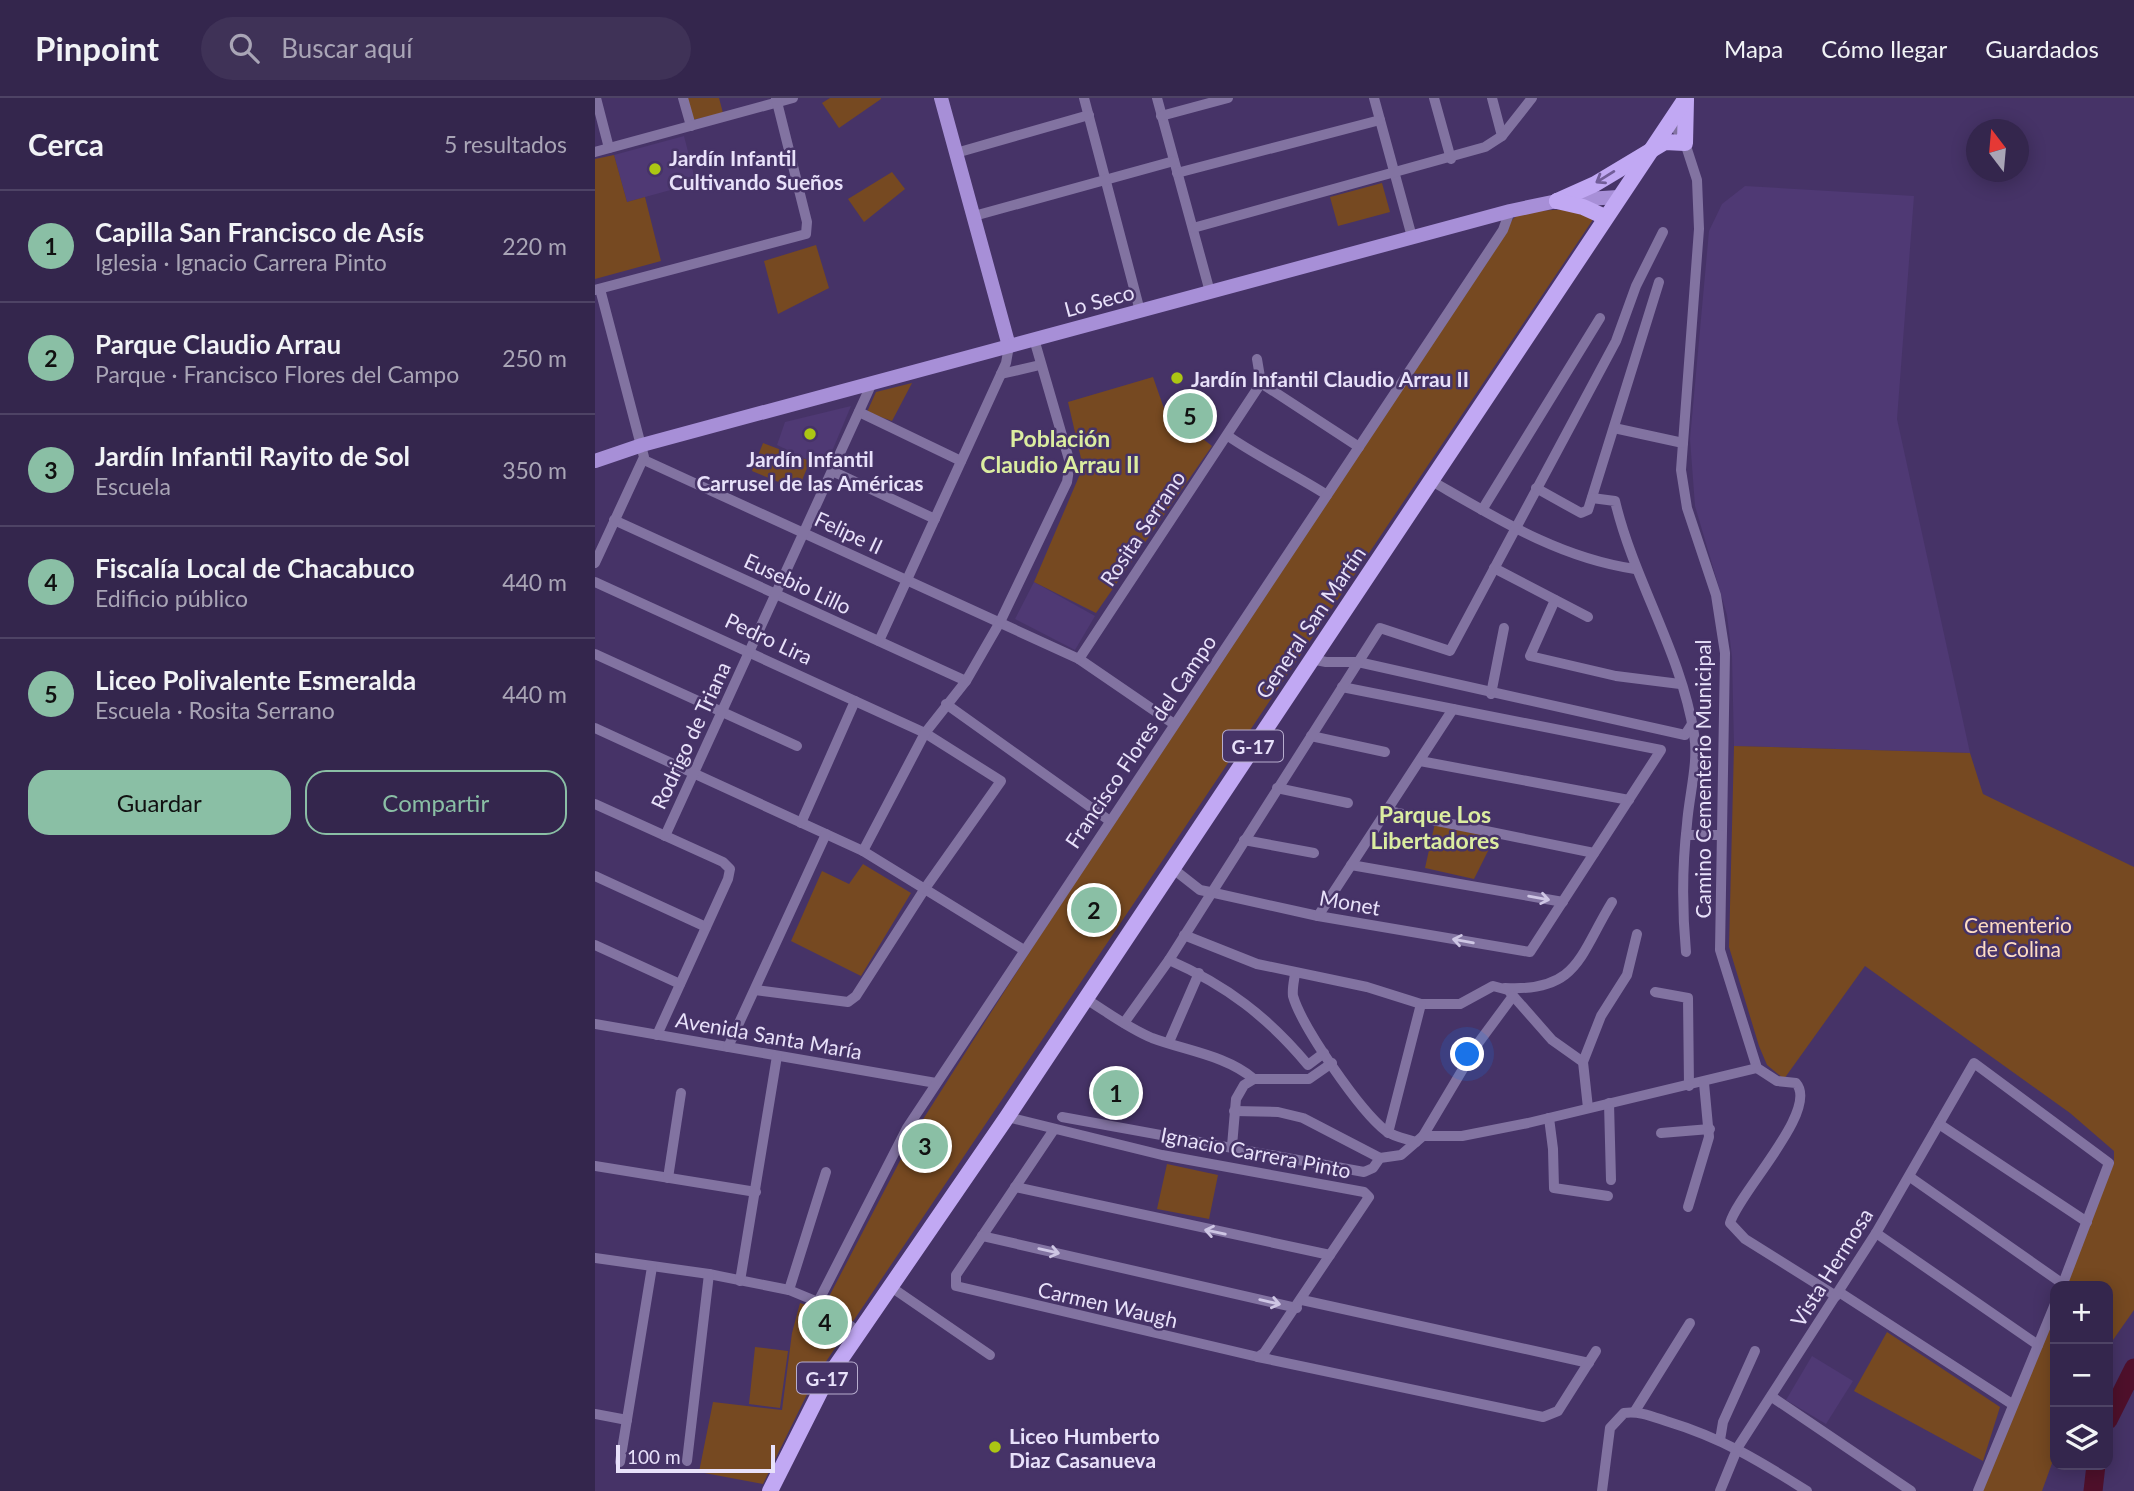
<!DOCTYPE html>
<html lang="es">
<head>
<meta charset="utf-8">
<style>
	:root { --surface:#34264d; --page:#3f3257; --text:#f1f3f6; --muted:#a9a5b6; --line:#4e4365; --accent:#8abfa5 }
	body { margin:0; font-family:Lato,sans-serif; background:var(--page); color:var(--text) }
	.controls { position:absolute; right:21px; bottom:21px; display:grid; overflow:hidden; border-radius:14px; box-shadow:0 4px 18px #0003 }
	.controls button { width:63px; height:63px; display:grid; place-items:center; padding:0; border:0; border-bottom:2px solid var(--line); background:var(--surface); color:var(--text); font:35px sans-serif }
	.compass { position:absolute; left:1371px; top:21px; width:63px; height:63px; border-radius:50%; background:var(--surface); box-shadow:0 4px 18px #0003; rotate:344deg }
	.scale { position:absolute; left:21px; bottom:18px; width:159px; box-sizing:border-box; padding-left:7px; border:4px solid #e8e1fa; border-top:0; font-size:19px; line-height:24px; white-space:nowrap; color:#e8e1fa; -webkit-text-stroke:5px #463367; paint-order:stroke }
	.you { position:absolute; left:873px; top:957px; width:24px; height:24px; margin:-18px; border:5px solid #fff; border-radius:50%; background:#1a73e8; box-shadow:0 0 0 10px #1a73e833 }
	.badge { display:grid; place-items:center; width:46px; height:46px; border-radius:50%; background:var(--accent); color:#111; font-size:23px; font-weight:700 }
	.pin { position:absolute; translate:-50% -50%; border:4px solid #fff; box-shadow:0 2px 7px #0006 }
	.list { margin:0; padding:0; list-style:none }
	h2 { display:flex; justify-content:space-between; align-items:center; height:91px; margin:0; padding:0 28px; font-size:30px }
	h2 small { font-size:23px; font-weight:400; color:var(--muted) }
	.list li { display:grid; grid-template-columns:46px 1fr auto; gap:21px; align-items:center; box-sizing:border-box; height:112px; padding:0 28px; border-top:2px solid var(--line) }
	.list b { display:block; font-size:26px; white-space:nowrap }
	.list p { margin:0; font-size:23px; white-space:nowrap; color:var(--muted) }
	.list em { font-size:23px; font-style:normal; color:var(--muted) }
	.actions { display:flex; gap:14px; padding:21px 28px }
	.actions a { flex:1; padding:16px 0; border:2px solid var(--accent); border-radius:21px; text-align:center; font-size:24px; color:var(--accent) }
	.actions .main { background:var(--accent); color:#111 }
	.icon { flex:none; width:38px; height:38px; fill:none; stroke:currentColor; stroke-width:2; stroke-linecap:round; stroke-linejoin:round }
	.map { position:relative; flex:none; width:1539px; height:1393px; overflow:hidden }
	header { display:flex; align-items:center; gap:42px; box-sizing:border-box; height:98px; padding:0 35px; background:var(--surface); border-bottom:2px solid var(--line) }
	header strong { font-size:33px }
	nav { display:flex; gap:38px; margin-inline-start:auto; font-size:24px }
	.search { width:490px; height:63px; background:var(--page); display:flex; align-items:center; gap:18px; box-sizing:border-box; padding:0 24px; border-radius:38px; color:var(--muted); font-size:26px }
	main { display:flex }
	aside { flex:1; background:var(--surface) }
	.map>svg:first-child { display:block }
	.built { fill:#4f3974 }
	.green { fill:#764921 }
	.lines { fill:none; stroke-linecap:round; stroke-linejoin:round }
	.river { stroke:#4f102b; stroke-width:19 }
	.street { stroke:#8273a1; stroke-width:10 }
	.secondary { stroke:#a78fd7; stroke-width:14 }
	.primary { stroke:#c1a8f3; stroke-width:16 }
	.oneway { stroke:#715c98 }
	.oneway2 { stroke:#cec6e4 }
	.poi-dot { fill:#acc613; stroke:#463367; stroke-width:2.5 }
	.labels { text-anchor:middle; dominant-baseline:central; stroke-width:5; stroke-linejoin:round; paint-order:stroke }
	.shield { fill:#463367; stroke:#b7adce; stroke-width:2 }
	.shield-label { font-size:19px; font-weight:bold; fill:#e8e1fa }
	.poi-label { font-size:21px; font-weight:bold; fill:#e8e1fa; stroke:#463367; text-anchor:start }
	.street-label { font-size:21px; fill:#e8e1fa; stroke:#463367 }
	.park-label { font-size:21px; fill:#fedcc2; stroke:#463367 }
	.neighbourhood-label { font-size:23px; font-weight:bold; fill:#dbeda0; stroke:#463367 }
</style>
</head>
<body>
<header>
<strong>Pinpoint</strong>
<div class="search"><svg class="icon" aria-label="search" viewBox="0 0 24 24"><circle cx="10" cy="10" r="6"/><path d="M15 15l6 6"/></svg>Buscar aquí</div>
<nav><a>Mapa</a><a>Cómo llegar</a><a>Guardados</a></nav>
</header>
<main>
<aside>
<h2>Cerca<small>5 resultados</small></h2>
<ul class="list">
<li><span class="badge">1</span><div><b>Capilla San Francisco de Asís</b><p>Iglesia · Ignacio Carrera Pinto</p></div><em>220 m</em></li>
<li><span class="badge">2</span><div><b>Parque Claudio Arrau</b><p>Parque · Francisco Flores del Campo</p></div><em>250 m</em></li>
<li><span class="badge">3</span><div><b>Jardín Infantil Rayito de Sol</b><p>Escuela</p></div><em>350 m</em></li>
<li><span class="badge">4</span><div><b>Fiscalía Local de Chacabuco</b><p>Edificio público</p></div><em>440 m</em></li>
<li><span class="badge">5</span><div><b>Liceo Polivalente Esmeralda</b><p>Escuela · Rosita Serrano</p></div><em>440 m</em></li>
</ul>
<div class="actions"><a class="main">Guardar</a><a>Compartir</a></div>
</aside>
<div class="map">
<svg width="1539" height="1393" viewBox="0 0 1539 1393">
	<rect width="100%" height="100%" fill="#463367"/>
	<g class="built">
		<path d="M89,38L101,85L32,104L19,57Z"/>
		<path d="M1150,88L1319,98L1302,321L1375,655L1139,648L1137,559L1132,517L1100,408L1095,341L1114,133L1127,106Z"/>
		<path d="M256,308L230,370L182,347L190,324Z"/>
		<path d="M439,484L500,518L480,552L420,521Z"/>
		<path d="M1217,1258L1258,1283L1231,1326L1191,1302Z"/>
	</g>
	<g class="green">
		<path d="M92,0H124L128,15L97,22Z"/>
		<path d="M235,0H286V1L244,30L227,5Z"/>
		<path d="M19,57L32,104L50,99L66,163L0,181V61Z"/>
		<path d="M297,74L310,91L269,124L253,101Z"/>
		<path d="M787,85L795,114L743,128L735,99Z"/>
		<path d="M975,111L998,117L997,123L220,1280L168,1386L104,1374L118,1304L187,1312L197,1235L205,1205L227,1212L320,1034L353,982L570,641L918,121L926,114Z"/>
		<path d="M221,147L234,190L183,216L169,163Z"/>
		<path d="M558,279L579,339L599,334L617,348L501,515L439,484L488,369L473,304Z"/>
		<path d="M317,285L297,323L272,314L281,294Z"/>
		<path d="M168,345L215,363L203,392L157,373Z"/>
		<path d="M1139,648L1375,655L1388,696L1539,769V1212L1513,1249V1188H1468L1519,1065V1053L1475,1015L1270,868L1189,981L1172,967L1164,948L1134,849Z"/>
		<path d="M840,725L900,739L879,781L830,770Z"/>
		<path d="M268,766L316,795L266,878L196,843L227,773L254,786Z"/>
		<path d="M572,1066L623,1077L614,1121L562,1111Z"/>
		<path d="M1460,1208V1357L1447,1393H1385Z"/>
		<path d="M1292,1234L1405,1309L1388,1363L1259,1293Z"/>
		<path d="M160,1249L193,1253L185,1310L154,1306Z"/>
	</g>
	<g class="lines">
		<g class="river">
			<path d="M1513,1322L1539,1270"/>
			<path d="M1498,1393L1501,1367"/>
		</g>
		<g class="street">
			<path d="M1,0L14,50"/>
			<path d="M88,0L96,28"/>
			<path d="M489,0L545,213"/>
			<path d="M562,0L615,194"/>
			<path d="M779,0L817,139"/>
			<path d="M839,0L856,61"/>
			<path d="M897,0L907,38"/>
			<path d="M566,18L633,0"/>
			<path d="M1076,22L1090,45L1102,82L1104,131L1086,372L1092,410L1121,497L1130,555L1125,852L1162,970L1182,983L1201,985C1225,1012 1143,1095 1135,1125L1150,1141L1241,1198"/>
			<path d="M0,54L198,0"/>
			<path d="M361,55L494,17"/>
			<path d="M582,75L785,22"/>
			<path d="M379,118L579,63"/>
			<path d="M598,130L890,49L907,38L937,0"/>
			<path d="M0,192L211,136L212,124L181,0"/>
			<path d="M662,261L666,285L764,349"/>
			<path d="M406,276L445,267"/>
			<path d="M264,314L366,363"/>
			<path d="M1019,330L1088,345"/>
			<path d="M633,338C665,360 699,376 732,397"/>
			<path d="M49,362L484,561L579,626"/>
			<path d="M237,373L340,421"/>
			<path d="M835,382C901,420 964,460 1040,471"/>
			<path d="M941,390L986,415L993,412L1064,184"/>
			<path d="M997,400L1020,403C1039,483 1086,554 1099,636C1104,664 1094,697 1092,726C1087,769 1087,811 1091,854"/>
			<path d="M887,412L1005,220"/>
			<path d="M19,422L371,583"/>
			<path d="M0,465L49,359L5,191"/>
			<path d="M899,470L993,519"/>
			<path d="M0,484L330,635L406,683L331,789L261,898L253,904L160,892"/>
			<path d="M960,502L935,558L1021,578L1085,586"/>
			<path d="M284,543L411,265L414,248"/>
			<path d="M0,556L202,648"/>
			<path d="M484,561L666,285"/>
			<path d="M716,561L731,564H763L1090,637L1097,626"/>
			<path d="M896,596L909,530"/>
			<path d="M351,606L515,723"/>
			<path d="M0,630L268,753L429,852"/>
			<path d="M716,638L790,654"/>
			<path d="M825,663L1034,702"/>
			<path d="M682,690L753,705"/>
			<path d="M0,706L128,764L135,771L133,781L62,937"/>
			<path d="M793,713L999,755"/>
			<path d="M206,725L260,603"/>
			<path d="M1091,737H1126"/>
			<path d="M70,738L277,285"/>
			<path d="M649,742L719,755"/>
			<path d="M268,753L330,635L371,583L405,524L472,384L475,365L439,241"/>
			<path d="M756,767L968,804"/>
			<path d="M577,770L605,792L615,794L723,818L935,854L1066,652L747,589"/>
			<path d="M0,778L111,829"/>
			<path d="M723,818L858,611"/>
			<path d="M589,837L662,866L772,889L826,906H865L898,888L913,892L957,942L988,964"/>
			<path d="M0,847L85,886"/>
			<path d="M574,862C631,887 673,919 713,967L729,955"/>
			<path d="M700,876C699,883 697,891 698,898C707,929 765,1013 791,1033C799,1039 812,1041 821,1044"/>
			<path d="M910,890C983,894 984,858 1017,804"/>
			<path d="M1060,894L1093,900L1094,988"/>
			<path d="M491,901C512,914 533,930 557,940C592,953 630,957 659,981"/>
			<path d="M529,925L574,862L785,530L855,553L1021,243L1041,188L1068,134"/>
			<path d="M0,926L341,985"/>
			<path d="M574,944L604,875"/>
			<path d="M133,949L231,736"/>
			<path d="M1014,1005L1016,1082"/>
			<path d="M993,1010L988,964L1006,918L1032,877L1042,836"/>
			<path d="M639,1013L683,1014L708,1020L785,1060"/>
			<path d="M412,1019L567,1057L769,1094L774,1099L669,1255L663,1259L361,1188V1177L458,1033"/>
			<path d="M467,1019L769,1074L778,1070L785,1060L806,1057L828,1038L884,944L918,898"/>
			<path d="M954,1020L958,1051L959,1090L1013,1098"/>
			<path d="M1344,1026L1492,1124"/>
			<path d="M793,1035L826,906"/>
			<path d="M1066,1035L1115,1031"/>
			<path d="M828,1038H867L933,1025L1162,970"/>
			<path d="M637,1048L641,1001L649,987L659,981H714L737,965"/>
			<path d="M0,1068L161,1094"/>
			<path d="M1315,1079L1468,1186"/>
			<path d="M73,1080L86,995"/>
			<path d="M420,1089L735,1157"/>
			<path d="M1093,1109L1114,1039L1109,985"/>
			<path d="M1281,1135L1443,1247"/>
			<path d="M387,1138L702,1210"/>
			<path d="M0,1160L114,1176L194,1192L223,1204L265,1235"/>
			<path d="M145,1183L182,958"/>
			<path d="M296,1189L395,1257"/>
			<path d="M194,1192L231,1074"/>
			<path d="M1244,1194L1417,1306"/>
			<path d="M707,1202L994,1265"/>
			<path d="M223,1204L312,1030L908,132L915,113"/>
			<path d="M663,1259L948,1319L963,1313L1001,1253"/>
			<path d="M1177,1299L1316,1393"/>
			<path d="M1040,1313L1095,1225"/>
			<path d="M0,1316L32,1322"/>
			<path d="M1125,1342L1128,1324L1160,1253"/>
			<path d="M92,1363L114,1176"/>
			<path d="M25,1364L57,1169"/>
			<path d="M1007,1393L1015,1330L1029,1315C1044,1313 1056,1318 1071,1323C1127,1340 1163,1362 1212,1393"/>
			<path d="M1125,1393L1143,1349L1281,1135L1379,965L1514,1065L1467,1188"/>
			<path d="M1383,1393L1460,1206"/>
		</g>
		<g class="secondary">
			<path d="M346,0L414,248"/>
			<path d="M0,363L47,347L915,113L962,103L1023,99"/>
		</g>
		<g class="primary">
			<path d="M962,103L1000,86L1070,44L1090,45L1091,2"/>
			<path d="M962,103L988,109L1010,119"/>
			<path d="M175,1393L230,1284L412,1019L1091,0"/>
		</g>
	</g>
	<defs><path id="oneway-shaft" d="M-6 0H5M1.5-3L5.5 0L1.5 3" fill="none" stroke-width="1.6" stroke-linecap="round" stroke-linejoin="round" transform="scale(1.75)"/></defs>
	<use class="oneway" href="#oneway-shaft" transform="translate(1010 79) rotate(148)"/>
	<g class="oneway2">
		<use href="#oneway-shaft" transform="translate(944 800) rotate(10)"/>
		<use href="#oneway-shaft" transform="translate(868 843) rotate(-170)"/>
		<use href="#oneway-shaft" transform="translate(620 1134) rotate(-168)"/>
		<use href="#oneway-shaft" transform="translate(454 1153) rotate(13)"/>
		<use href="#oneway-shaft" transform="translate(675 1204) rotate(13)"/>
	</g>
	<g class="poi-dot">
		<circle cx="60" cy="71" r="7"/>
		<circle cx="582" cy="280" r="7"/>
		<circle cx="215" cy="336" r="7"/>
		<circle cx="400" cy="1349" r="7"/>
	</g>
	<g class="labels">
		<g class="shield">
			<rect x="628" y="632.5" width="60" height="31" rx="5"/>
			<rect x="202" y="1264.5" width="60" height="31" rx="5"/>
		</g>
		<g class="shield-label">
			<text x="658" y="648">G-17</text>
			<text x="232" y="1280">G-17</text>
		</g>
		<g class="poi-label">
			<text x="74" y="59">Jardín Infantil<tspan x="74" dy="24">Cultivando Sueños</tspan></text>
			<text x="596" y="280">Jardín Infantil Claudio Arrau II</text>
			<text x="215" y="360" text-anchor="middle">Jardín Infantil<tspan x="215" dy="24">Carrusel de las Américas</tspan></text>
			<text x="414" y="1337">Liceo Humberto<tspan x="414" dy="24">Diaz Casanueva</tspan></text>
		</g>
		<g class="street-label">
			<text transform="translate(504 202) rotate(-15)">Lo Seco</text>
			<text transform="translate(547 430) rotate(-56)">Rosita Serrano</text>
			<text transform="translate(254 434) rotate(25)">Felipe II</text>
			<text transform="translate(203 485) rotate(25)">Eusebio Lillo</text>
			<text transform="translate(715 524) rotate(-56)">General San Martín</text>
			<text transform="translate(174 540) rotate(25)">Pedro Lira</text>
			<text transform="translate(95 637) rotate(-65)">Rodrigo de Triana</text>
			<text transform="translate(545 643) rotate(-56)">Francisco Flores del Campo</text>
			<text transform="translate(1107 681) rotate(-90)">Camino Cementerio Municipal</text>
			<text transform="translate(755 804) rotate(10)">Monet</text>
			<text transform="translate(174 937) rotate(10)">Avenida Santa María</text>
			<text transform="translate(661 1054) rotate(11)">Ignacio Carrera Pinto</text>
			<text transform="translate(1236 1169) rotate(-58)">Vista Hermosa</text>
			<text transform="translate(513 1206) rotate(13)">Carmen Waugh</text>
		</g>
		<g class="park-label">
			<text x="1423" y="826">Cementerio<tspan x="1423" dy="24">de Colina</tspan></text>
		</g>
		<g class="neighbourhood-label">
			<text x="465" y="340">Población<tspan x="465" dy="26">Claudio Arrau II</tspan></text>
			<text x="840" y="716">Parque Los<tspan x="840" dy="26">Libertadores</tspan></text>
		</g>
	</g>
</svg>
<div class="controls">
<button>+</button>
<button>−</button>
<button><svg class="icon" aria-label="layers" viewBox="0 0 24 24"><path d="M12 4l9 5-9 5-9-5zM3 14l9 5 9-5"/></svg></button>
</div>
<svg class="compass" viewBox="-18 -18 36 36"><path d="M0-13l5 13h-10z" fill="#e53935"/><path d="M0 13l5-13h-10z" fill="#a9a5b6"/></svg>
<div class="scale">100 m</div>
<div class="you"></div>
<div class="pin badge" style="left:521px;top:995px">1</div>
<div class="pin badge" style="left:499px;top:812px">2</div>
<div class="pin badge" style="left:330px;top:1048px">3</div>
<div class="pin badge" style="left:230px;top:1224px">4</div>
<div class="pin badge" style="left:595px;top:318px">5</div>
</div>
</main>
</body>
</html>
